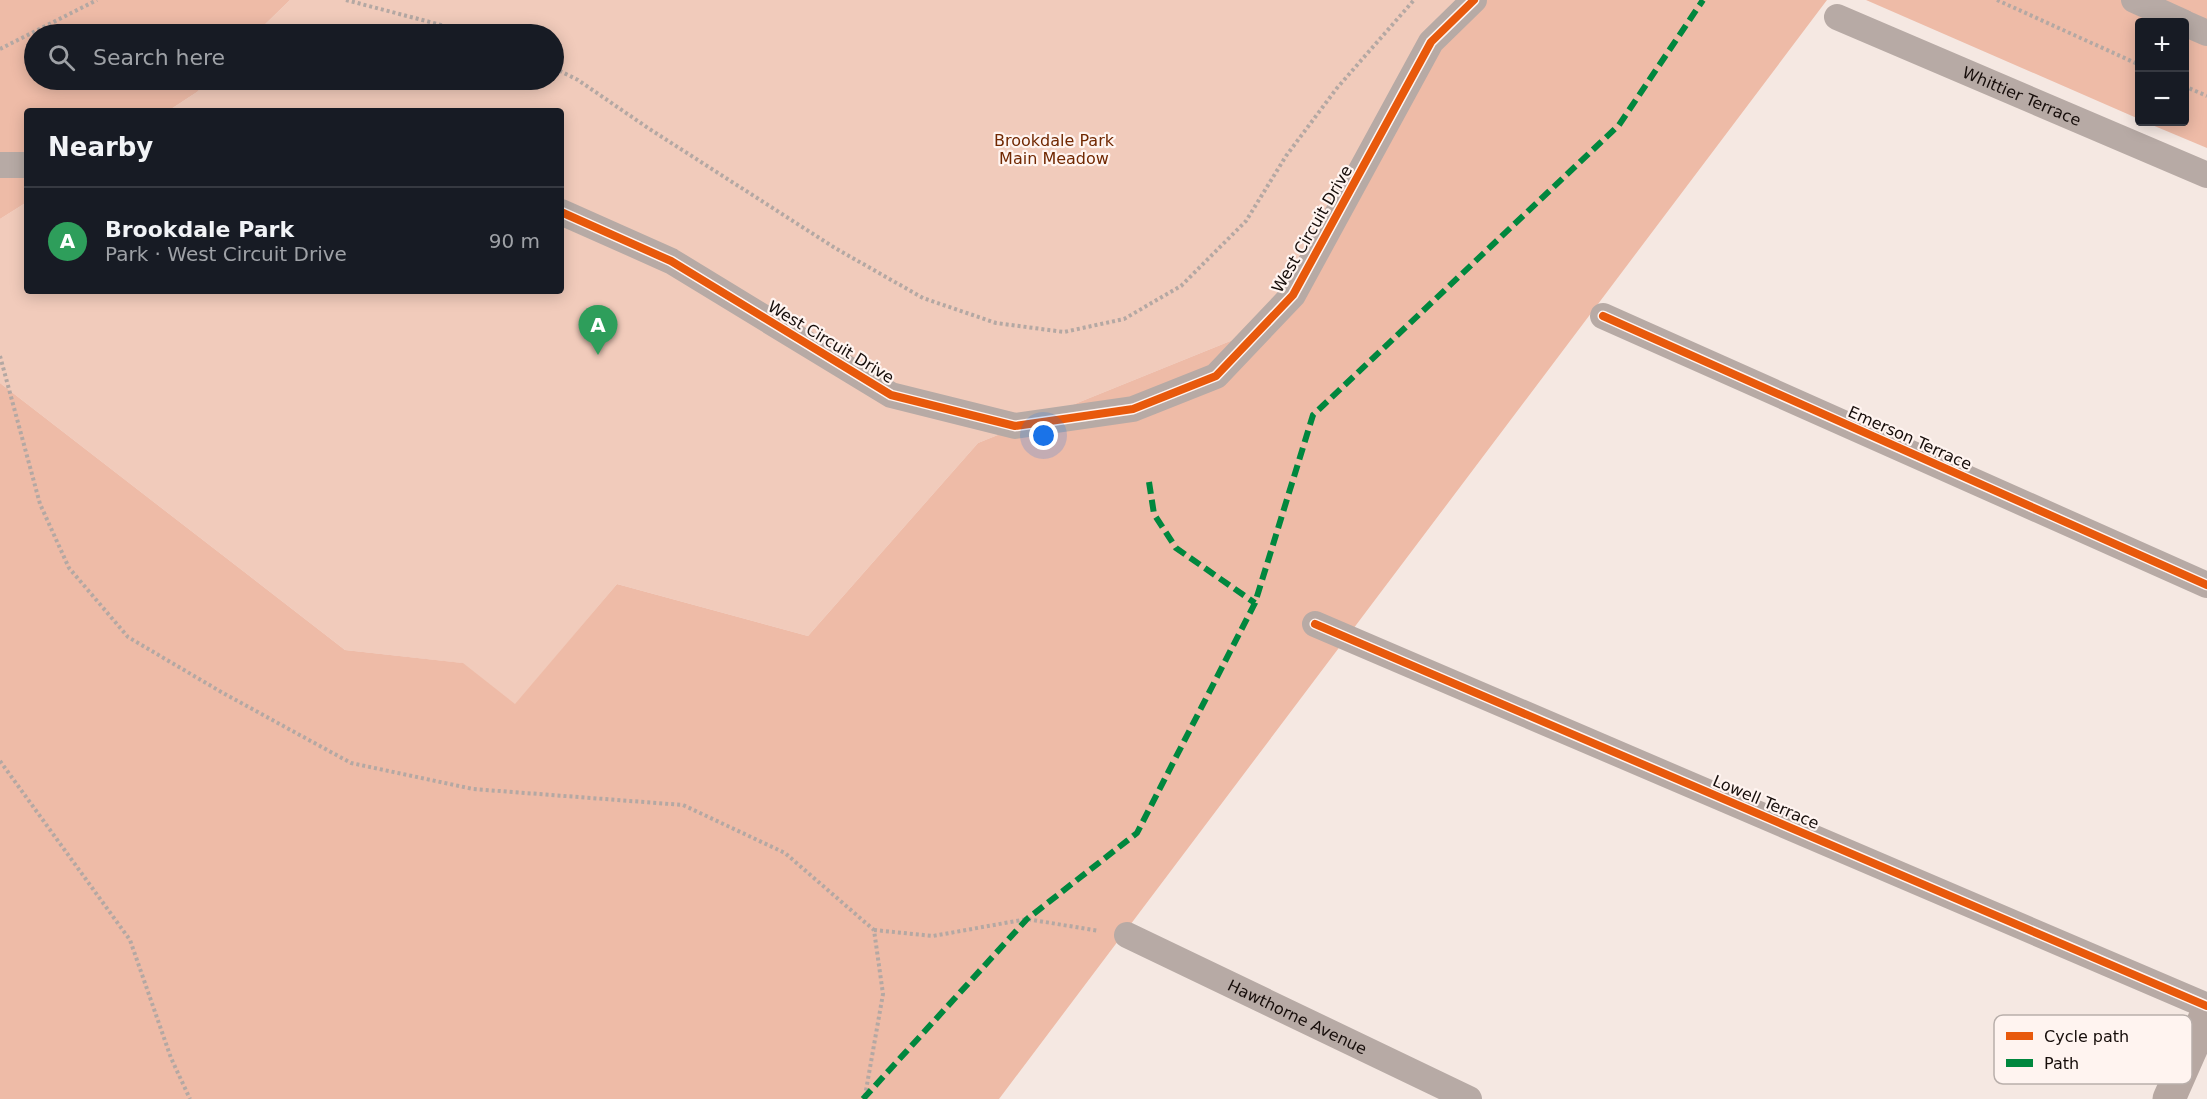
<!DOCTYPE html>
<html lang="en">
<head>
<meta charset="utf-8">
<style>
	:root { --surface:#171b24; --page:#20242c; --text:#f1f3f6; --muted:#9ea1a6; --line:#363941; --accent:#0f766e }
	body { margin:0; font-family:"DejaVu Sans",sans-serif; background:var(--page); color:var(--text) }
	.controls { position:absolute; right:18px; top:18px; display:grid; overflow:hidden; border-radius:6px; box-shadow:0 3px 15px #0003 }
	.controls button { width:54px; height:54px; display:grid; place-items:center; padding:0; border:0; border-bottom:2px solid var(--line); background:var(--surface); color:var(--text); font:30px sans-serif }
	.you { position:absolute; left:1044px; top:436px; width:21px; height:21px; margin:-15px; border:4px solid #fff; border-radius:50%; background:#1a73e8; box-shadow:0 0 0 9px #1a73e833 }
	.badge { display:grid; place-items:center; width:39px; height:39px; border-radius:50%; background:var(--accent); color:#fff; font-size:20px; font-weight:700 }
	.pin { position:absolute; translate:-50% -50px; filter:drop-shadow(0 2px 3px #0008) }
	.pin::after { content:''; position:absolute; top:32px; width:21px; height:18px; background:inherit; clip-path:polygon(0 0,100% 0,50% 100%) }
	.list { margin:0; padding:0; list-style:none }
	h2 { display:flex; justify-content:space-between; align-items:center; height:78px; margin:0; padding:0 24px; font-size:26px }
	h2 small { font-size:20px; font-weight:400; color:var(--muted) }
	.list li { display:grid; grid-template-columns:39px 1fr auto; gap:18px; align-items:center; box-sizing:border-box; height:108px; padding:0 24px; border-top:2px solid var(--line) }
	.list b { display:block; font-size:22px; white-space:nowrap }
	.list p { margin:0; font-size:20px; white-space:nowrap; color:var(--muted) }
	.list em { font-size:20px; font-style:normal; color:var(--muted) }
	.icon { flex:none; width:33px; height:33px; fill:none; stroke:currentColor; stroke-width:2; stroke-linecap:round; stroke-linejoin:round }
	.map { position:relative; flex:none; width:2207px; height:1099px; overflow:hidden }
	.search { position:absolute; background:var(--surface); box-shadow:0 3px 15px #0003; left:24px; top:24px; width:540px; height:66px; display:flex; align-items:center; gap:15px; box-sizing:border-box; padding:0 21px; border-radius:33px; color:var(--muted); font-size:22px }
	.panel { position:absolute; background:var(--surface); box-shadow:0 3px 15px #0003; left:24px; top:108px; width:540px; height:186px; border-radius:6px }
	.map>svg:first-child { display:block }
	.green { fill:#f1cbbb }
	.forest { fill:#eebba7 }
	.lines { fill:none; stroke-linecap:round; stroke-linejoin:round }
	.path { stroke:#b4a8a3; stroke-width:4; stroke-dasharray:3 3; stroke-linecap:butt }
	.minor { stroke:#b7aaa5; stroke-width:26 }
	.secondary { stroke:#b7a8a2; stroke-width:33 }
	.quiet { stroke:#00873e; stroke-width:6; stroke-dasharray:12 6; stroke-linecap:butt }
	.cycleway-casing { stroke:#fff4f0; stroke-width:11 }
	.cycleway { stroke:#e8590c; stroke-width:8 }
	.labels { text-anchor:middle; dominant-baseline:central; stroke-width:4.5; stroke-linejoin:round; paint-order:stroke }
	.street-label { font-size:16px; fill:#160d0a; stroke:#fff4f0 }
	.park-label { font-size:16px; fill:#712802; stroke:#fff4f0 }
	.key { fill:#fff4f0; stroke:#b9afab; stroke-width:1.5 }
	.key-label { font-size:16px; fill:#160d0a }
</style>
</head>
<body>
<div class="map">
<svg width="2207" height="1099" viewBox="0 0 2207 1099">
	<rect width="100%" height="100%" fill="#f5e8e2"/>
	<path class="green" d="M290,0H1469L1265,327L978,443L808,636L617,584L515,705L462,663L345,650L0,383V219L27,202V291H561V111H168L197,92L210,80H554V34H255Z"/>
	<g class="forest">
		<path d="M0,0H290L255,34H34V80H210L197,92L168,111H27V202L0,219Z"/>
		<path d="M1469,0H1827L999,1099H0V383L345,650L463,663L515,704L617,584L808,636L978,443L1265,327Z"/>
		<path d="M1866,0H2207V148L2145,122H2184V22H2140L2139,119Z"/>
	</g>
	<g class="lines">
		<g class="path">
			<path d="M346,0L449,27L470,34"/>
			<path d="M1997,0L2140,65"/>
			<path d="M0,49L97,0"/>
			<path d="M554,68L578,80L648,128L835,248L923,298L996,323L1064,332L1124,319L1181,286L1246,221L1286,156L1337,88L1414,0"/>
			<path d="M2184,86L2207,96"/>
			<path d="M0,356L40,504L69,568L128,637L223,693L351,763L473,789L683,805L785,853L874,930L883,994L865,1096"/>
			<path d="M0,761L130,940L171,1058L190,1099"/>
			<path d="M874,930L933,936L1027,919L1099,931"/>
		</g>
		<g class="minor">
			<path d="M2134,0L2183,22"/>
			<path id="s1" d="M1837,17L2207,175"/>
			<path d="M2184,23L2207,33"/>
			<path d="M0,165H27"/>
			<path d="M561,212L671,261L891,395L1015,426L1133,409L1216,376L1293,295L1431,42L1474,0"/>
			<path d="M1603,316L2207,585"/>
			<path d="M1315,624L2207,1006"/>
			<path id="s2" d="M1127,935L1469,1099"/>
		</g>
		<path class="secondary" d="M2169,1099L2207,1013"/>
		<g class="quiet">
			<path d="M1149,482L1154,514L1176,548L1255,603"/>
			<path d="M863,1099L1027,919L1137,833L1255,603L1313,415L1619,125L1703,0"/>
		</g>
		<g class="cycleway-casing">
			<g id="cycleway">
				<path d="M561,212L671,261L891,395L1015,426L1133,409L1216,376L1293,295L1431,42L1474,0"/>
				<path d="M1603,316L2207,585"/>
				<path d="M1315,624L2207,1006"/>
			</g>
		</g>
		<use href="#cycleway" class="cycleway"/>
	</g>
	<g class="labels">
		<g class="street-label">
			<text stroke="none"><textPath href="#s1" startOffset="201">Whittier Terrace</textPath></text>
			<text transform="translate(1312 229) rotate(-60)">West Circuit Drive</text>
			<text transform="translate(831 342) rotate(31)">West Circuit Drive</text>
			<text transform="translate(1910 438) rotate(24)">Emerson Terrace</text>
			<text transform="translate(1766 802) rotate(23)">Lowell Terrace</text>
			<text stroke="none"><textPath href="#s2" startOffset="189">Hawthorne Avenue</textPath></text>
		</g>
		<g class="park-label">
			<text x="1054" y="140">Brookdale Park<tspan x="1054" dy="18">Main Meadow</tspan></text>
		</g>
	</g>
	<rect x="1994" y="1015" width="198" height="69" rx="9" class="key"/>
	<rect x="2006" y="1032" width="27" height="8" fill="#e8590c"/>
	<rect x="2006" y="1059" width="27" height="8" fill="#00873e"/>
	<g class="key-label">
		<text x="2044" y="1042">Cycle path</text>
		<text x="2044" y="1069">Path</text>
	</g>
</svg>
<div class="controls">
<button>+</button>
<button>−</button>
</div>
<div class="you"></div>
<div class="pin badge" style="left:598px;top:355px;background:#2e9e5b">A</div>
<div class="search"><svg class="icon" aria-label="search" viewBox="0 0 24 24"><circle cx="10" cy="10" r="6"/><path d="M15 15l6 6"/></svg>Search here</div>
<section class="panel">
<h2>Nearby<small></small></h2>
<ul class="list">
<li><span class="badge" style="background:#2e9e5b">A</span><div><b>Brookdale Park</b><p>Park · West Circuit Drive</p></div><em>90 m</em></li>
</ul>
</section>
</div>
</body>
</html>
